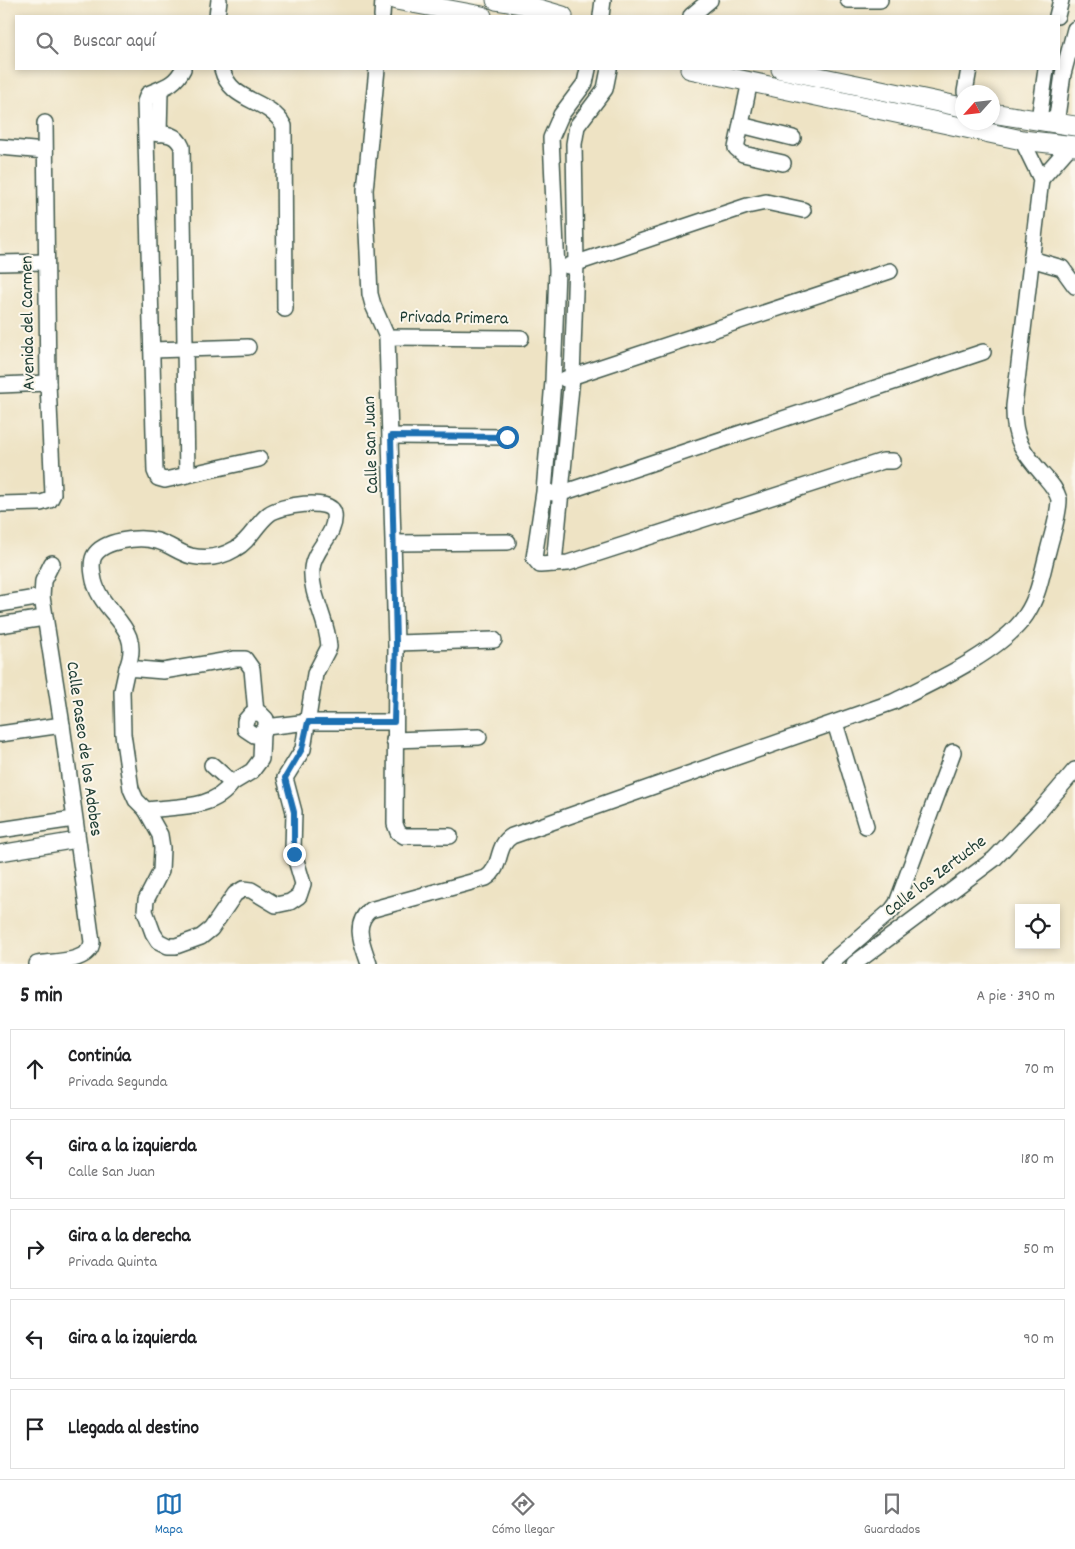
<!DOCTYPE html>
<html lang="es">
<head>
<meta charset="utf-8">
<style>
	:root { --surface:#fff; --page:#f6f6f6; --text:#202124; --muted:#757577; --line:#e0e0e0; --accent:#1f6fb2 }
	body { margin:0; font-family:Dekko,sans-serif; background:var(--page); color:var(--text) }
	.controls { position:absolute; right:15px; bottom:15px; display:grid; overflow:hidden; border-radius:0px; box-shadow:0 2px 8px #0003 }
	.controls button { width:45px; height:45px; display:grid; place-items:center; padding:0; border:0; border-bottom:1px solid var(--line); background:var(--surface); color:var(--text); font:25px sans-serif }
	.compass { position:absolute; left:955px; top:85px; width:45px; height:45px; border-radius:50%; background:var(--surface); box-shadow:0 2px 8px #0003; rotate:243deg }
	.stop { position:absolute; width:15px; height:15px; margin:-11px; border:4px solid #1f6fb2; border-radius:50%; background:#fff }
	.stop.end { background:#1f6fb2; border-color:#fff; box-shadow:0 1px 5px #0008 }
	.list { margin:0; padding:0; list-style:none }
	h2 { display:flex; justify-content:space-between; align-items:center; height:65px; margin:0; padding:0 20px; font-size:21px }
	h2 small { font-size:16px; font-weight:400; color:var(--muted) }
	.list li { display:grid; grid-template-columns:32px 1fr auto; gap:15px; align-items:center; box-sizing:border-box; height:80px; margin:0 10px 10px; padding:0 10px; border:1px solid var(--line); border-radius:0px }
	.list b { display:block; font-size:19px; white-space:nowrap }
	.list p { margin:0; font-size:16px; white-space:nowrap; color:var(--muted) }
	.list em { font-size:16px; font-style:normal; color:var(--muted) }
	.icon { flex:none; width:28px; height:28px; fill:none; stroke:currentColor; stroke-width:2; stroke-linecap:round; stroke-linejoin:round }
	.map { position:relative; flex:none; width:1075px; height:964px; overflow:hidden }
	.search { position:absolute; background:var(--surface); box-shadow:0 2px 8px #0003; left:15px; right:15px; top:15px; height:55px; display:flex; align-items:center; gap:12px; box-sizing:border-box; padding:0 18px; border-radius:0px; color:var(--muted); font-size:19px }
	.sheet { height:515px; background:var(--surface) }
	nav { display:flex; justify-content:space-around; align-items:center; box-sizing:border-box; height:70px; border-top:1px solid var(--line); background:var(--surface); font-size:14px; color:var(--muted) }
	nav a { display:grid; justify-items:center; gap:2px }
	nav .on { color:var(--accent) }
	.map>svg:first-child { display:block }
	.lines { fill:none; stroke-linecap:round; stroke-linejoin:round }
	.minor-casing { stroke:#3e564a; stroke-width:18 }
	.major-casing { stroke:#3e564a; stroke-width:21 }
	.minor { stroke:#fff; stroke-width:15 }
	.major { stroke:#fff; stroke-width:19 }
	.route { stroke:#1f6fb2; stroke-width:6 }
	.labels { text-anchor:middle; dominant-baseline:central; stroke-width:4; stroke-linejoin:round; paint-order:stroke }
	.street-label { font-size:18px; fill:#1f3d34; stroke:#fbf7ec }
</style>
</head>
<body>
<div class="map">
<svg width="1075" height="964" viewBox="0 0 1075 964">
	<rect width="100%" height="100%" fill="#fbf7ec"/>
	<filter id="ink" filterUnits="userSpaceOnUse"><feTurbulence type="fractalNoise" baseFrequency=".02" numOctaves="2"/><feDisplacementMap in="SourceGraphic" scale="10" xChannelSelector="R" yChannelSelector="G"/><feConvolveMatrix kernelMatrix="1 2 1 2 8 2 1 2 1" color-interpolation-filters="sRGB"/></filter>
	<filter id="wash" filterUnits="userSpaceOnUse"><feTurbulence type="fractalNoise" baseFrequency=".0096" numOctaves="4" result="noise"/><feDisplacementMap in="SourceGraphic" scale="20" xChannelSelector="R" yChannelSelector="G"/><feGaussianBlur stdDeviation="1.12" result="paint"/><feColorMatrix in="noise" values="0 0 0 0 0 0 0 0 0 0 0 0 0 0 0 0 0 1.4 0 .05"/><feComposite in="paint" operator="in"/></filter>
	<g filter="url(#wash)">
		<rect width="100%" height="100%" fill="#eee3c4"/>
	</g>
	<g filter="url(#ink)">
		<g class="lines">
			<g class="minor-casing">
				<g id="minor">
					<path d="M848,0H880"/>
					<path d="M217,16L219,0"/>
					<path d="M382,16L383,0"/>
					<path d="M601,16L603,0"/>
					<path d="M691,16L710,0"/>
					<path d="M1057,16L1061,0"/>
					<path d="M183,69C175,85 164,87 148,94L145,102L155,471L158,478L165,480L259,459"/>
					<path d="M222,69C231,104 268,97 284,126L285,309"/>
					<path d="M377,69L365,190L370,294L373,305L387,337L396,643L395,824L398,832L404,836H450"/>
					<path d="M588,69L585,83L561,115L551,138L557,270L553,381L544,492L534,558L540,565L568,563L883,461H893"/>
					<path d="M750,81L736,148L743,154L783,163"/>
					<path d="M965,92L969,69"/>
					<path d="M1039,120L1046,69"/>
					<path d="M1056,124L1063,74L1075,29"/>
					<path d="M741,125L793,138"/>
					<path d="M146,133C162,134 175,131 182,147L187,475"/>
					<path d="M159,134L160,91"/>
					<path d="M0,147L45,151"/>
					<path d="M1041,179L1071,145"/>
					<path d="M1031,259L1062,268L1075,286"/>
					<path d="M0,263L46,262"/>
					<path d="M568,266L747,206L766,202L803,210"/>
					<path d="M387,337L521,338"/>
					<path d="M152,350L248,347"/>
					<path d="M565,379L890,271"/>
					<path d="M0,385L48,383"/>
					<path d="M391,436L507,437"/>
					<path d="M553,493H562L983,352"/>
					<path d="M0,504L41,503L50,500L53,494L48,383L45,123"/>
					<path d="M394,543L508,542"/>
					<path d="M554,564L572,377L576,264L574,144L577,126L605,89L609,69"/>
					<path d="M0,604L42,597"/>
					<path d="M0,625L44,618"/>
					<path d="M396,643L494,640"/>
					<path d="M127,668C145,624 98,615 93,575C92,569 91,562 94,556C103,540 140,536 157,541C169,544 179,553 191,556C206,559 222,557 235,549C250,541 256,524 269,514C279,506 331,496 334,514C337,535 313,549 312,569C310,596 328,620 329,647L315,674L303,749L285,778L294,812L293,850L303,884L299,896L290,902L276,905L251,890L243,889L235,894L211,929L201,937L176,946H168L158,941L153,933L145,911L146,900L161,871L162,848L160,835L146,810"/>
					<path d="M835,723L866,826"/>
					<path d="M266,727V719L260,713H252L245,721V729L254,735L262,733L266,727L308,722H395"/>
					<path d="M0,734L62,725"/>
					<path d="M394,740L479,737"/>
					<path d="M212,765L232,783L252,771L261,759L262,733"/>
					<path d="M232,783C214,810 176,806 146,810L136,800L131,789L123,734L122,691L127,668L163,671L235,659H245L252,669L256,713"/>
					<path d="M0,830L74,819"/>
					<path d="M0,853L77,840"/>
					<path d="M37,964C54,961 90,963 92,942L62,725L42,597L43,581L52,563"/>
					<path d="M369,964C363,945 352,925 370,910L486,878C503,867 495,846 512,836L893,702C932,683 1002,651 1026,615C1039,596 1042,572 1048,551C1052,534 1059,516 1059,499C1056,489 1050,483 1044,476C1023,452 1013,440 1014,406L1041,179L1022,140"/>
					<path d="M829,964L892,910L897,903L953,752"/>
					<path d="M854,964L994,859L1039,812L1075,770"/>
				</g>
			</g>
			<g class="major-casing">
				<g id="major">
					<path d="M396,0L482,16"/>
					<path d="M496,0L522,4L563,16"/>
					<path d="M690,69L1022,140L1075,146"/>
					<path d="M781,69L962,107"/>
					<path d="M992,113L1075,126"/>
				</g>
			</g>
			<use href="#minor" class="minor"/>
			<use href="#major" class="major"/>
		</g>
	</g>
	<g class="lines" filter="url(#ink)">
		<path class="route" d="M294,854V812L285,778L302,749L308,722H394L396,643L391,436L507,437"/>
	</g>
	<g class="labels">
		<g class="street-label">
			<text transform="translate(454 319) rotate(1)">Privada Primera</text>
			<text transform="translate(29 323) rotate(-91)">Avenida del Carmen</text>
			<text transform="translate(372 445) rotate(-92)">Calle San Juan</text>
			<text transform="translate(83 749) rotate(82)">Calle Paseo de los Adobes</text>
			<text transform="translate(936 877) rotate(-37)">Calle los Zertuche</text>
		</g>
	</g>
</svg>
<div class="controls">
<button><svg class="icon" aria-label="locate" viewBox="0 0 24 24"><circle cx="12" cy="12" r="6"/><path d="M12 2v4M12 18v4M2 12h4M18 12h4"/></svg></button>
</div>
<svg class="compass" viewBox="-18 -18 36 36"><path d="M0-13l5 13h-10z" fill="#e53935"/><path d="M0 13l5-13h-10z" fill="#757577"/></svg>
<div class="stop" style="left:507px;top:437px"></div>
<div class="stop end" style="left:294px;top:854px"></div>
<div class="search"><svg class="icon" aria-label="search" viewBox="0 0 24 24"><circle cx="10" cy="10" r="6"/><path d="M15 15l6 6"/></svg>Buscar aquí</div>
</div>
<section class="sheet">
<h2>5 min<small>A pie · 390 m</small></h2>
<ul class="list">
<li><svg class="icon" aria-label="ahead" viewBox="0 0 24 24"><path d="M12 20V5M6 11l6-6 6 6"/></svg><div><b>Continúa</b><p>Privada Segunda</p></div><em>70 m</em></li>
<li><svg class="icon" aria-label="left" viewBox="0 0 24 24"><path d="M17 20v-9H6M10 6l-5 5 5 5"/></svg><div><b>Gira a la izquierda</b><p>Calle San Juan</p></div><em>180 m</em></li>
<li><svg class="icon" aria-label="right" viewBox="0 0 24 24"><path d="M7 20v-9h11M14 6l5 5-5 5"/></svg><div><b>Gira a la derecha</b><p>Privada Quinta</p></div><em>50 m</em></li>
<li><svg class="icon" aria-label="left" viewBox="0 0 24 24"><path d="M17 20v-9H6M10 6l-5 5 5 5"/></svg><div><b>Gira a la izquierda</b></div><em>90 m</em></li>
<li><svg class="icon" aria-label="arrive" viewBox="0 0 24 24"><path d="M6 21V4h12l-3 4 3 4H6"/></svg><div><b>Llegada al destino</b></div></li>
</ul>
</section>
<nav>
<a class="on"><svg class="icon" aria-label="map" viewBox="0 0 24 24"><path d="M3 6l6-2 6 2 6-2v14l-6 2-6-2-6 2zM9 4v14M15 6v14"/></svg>Mapa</a>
<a><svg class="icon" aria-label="directions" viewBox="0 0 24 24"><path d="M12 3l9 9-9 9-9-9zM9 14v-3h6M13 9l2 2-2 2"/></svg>Cómo llegar</a>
<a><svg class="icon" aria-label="saved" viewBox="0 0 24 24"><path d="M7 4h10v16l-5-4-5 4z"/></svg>Guardados</a>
</nav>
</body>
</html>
